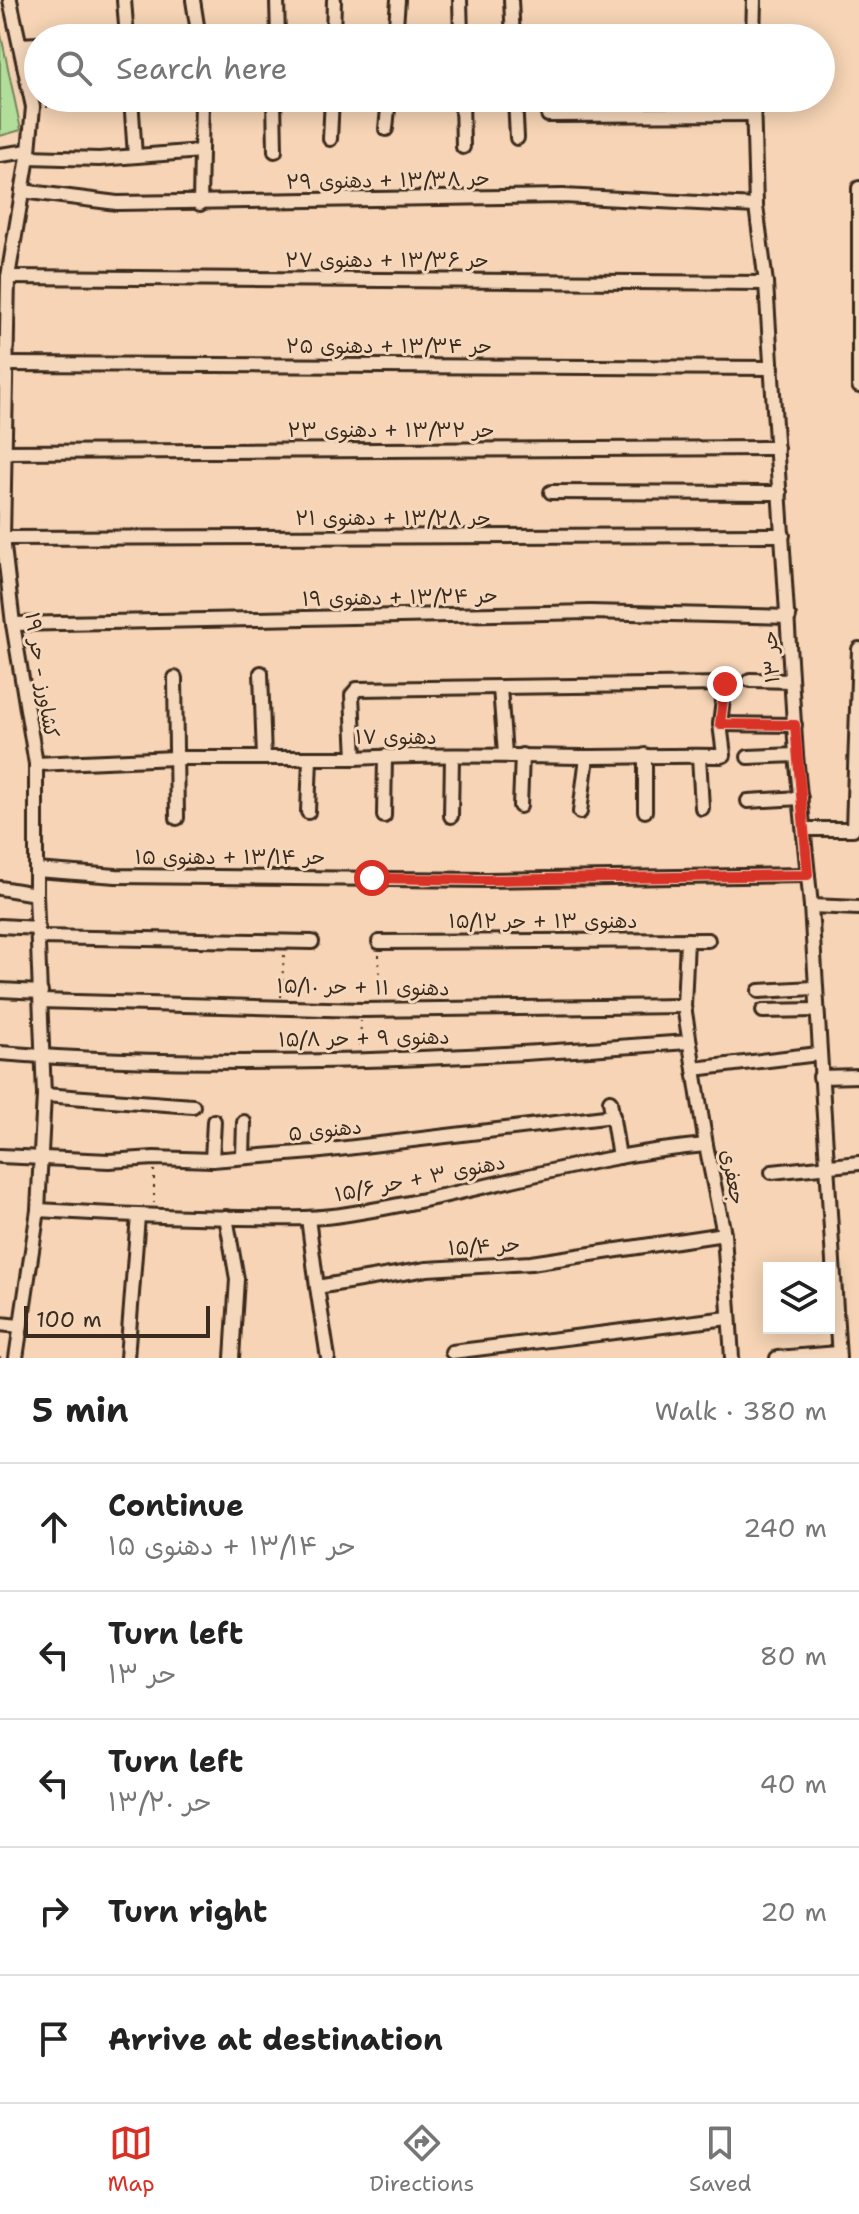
<!DOCTYPE html>
<html lang="en">
<head>
<meta charset="utf-8">
<style>
	:root { --surface:#fff; --page:#f2f2f2; --text:#222; --muted:#767676; --line:#e0e0e0; --accent:#d93025 }
	body { margin:0; font-family:"Shantell Sans","Playpen Sans Arabic",sans-serif; background:var(--page); color:var(--text) }
	.controls { position:absolute; right:24px; bottom:24px; display:grid; overflow:hidden; border-radius:0px; box-shadow:0 4px 20px #0003 }
	.controls button { width:72px; height:72px; display:grid; place-items:center; padding:0; border:0; border-bottom:2px solid var(--line); background:var(--surface); color:var(--text); font:40px sans-serif }
	.scale { position:absolute; left:24px; bottom:20px; width:186px; box-sizing:border-box; padding-left:8px; border:4px solid #3b2a1e; border-top:0; font-size:22px; line-height:28px; white-space:nowrap; color:#3b2a1e; -webkit-text-stroke:6px #f5d7bb; paint-order:stroke }
	.stop { position:absolute; width:24px; height:24px; margin:-18px; border:6px solid #d93025; border-radius:50%; background:#fff }
	.stop.end { background:#d93025; border-color:#fff; box-shadow:0 2px 8px #0008 }
	.list { margin:0; padding:0; list-style:none }
	h2 { display:flex; justify-content:space-between; align-items:center; height:104px; margin:0; padding:0 32px; font-size:34px }
	h2 small { font-size:26px; font-weight:400; color:var(--muted) }
	.list li { display:grid; grid-template-columns:52px 1fr auto; gap:24px; align-items:center; box-sizing:border-box; height:128px; padding:0 32px; border-top:2px solid var(--line) }
	.list b { display:block; font-size:30px; white-space:nowrap }
	.list p { margin:0; font-size:26px; white-space:nowrap; color:var(--muted) }
	.list em { font-size:26px; font-style:normal; color:var(--muted) }
	.icon { flex:none; width:44px; height:44px; fill:none; stroke:currentColor; stroke-width:2; stroke-linecap:round; stroke-linejoin:round }
	.map { position:relative; flex:none; width:859px; height:1358px; overflow:hidden }
	.search { position:absolute; background:var(--surface); box-shadow:0 4px 20px #0003; left:24px; right:24px; top:24px; height:88px; display:flex; align-items:center; gap:20px; box-sizing:border-box; padding:0 28px; border-radius:44px; color:var(--muted); font-size:30px }
	.sheet { height:744px; background:var(--surface) }
	nav { display:flex; justify-content:space-around; align-items:center; box-sizing:border-box; height:112px; border-top:2px solid var(--line); background:var(--surface); font-size:22px; color:var(--muted) }
	nav a { display:grid; justify-items:center; gap:4px }
	nav .on { color:var(--accent) }
	.map>svg:first-child { display:block }
	.grass { fill:#b2de9b; stroke:#76845c; stroke-width:2 }
	.lines { fill:none; stroke-linecap:round; stroke-linejoin:round }
	.minor-casing { stroke:#3b2a1e; stroke-width:18 }
	.path { stroke:#3b2a1e; stroke-width:2; stroke-dasharray:2 6; stroke-linecap:butt }
	.minor { stroke:#f5d7bb; stroke-width:12 }
	.route { stroke:#d93025; stroke-width:10 }
	.labels { text-anchor:middle; dominant-baseline:central; stroke-width:6; stroke-linejoin:round; paint-order:stroke }
	.street-label { font-size:20px; fill:#3b2a1e; stroke:#f5d7bb }
</style>
</head>
<body>
<div class="map">
<svg width="859" height="1358" viewBox="0 0 859 1358">
	<rect width="100%" height="100%" fill="#f6d4b5"/>
	<filter id="ink" filterUnits="userSpaceOnUse"><feTurbulence type="fractalNoise" baseFrequency=".0125" numOctaves="2"/><feDisplacementMap in="SourceGraphic" scale="16" xChannelSelector="R" yChannelSelector="G"/><feConvolveMatrix kernelMatrix="1 2 1 2 8 2 1 2 1" color-interpolation-filters="sRGB"/></filter>
	<g filter="url(#ink)">
		<path class="grass" d="M0,30L21,130L0,136Z"/>
		<g class="lines">
			<g class="minor-casing">
				<g id="minor">
					<path d="M10,0L33,107L29,151L8,277L3,538L13,624L36,764V894L44,1095L38,1210L16,1358"/>
					<path d="M124,0L127,38"/>
					<path d="M193,0L199,38"/>
					<path d="M277,0L278,38"/>
					<path d="M460,0L461,38"/>
					<path d="M511,0L513,38"/>
					<path d="M333,38L334,0"/>
					<path d="M395,38L398,0"/>
					<path d="M753,38L754,0"/>
					<path d="M20,45L38,44"/>
					<path d="M131,98L135,156"/>
					<path d="M274,98L275,151"/>
					<path d="M462,98L463,147"/>
					<path d="M515,98L517,138"/>
					<path d="M753,98L756,206L766,283L796,755L811,906L839,1358"/>
					<path d="M548,115L753,114"/>
					<path d="M386,129L389,98"/>
					<path d="M330,139L332,98"/>
					<path d="M0,155L29,151"/>
					<path d="M28,157L99,159L201,151"/>
					<path d="M859,188V386"/>
					<path d="M22,191L117,203L563,196L756,206"/>
					<path d="M200,204L202,98"/>
					<path d="M8,277L766,283"/>
					<path d="M6,364L772,368"/>
					<path d="M1,452L777,448"/>
					<path d="M551,492L780,493"/>
					<path d="M3,538L783,535"/>
					<path d="M13,624L590,612L789,617"/>
					<path d="M261,673L264,758"/>
					<path d="M175,678L177,818"/>
					<path d="M750,680L791,681"/>
					<path d="M500,688L505,754"/>
					<path d="M720,724L795,725"/>
					<path d="M699,756L702,808"/>
					<path d="M748,757L796,755"/>
					<path d="M36,764L175,758H355C433,754 510,756 587,757C632,757 677,755 721,756L724,755L720,724L725,684L357,689L352,695L355,758"/>
					<path d="M748,801L801,798"/>
					<path d="M520,806L522,755"/>
					<path d="M645,811V755"/>
					<path d="M308,812L310,758"/>
					<path d="M580,812L587,757"/>
					<path d="M384,816L385,756"/>
					<path d="M451,816L452,757"/>
					<path d="M805,829H853L859,649"/>
					<path d="M36,870L116,876L487,880L808,875"/>
					<path d="M0,888L36,894"/>
					<path d="M811,906L859,908"/>
					<path d="M0,926L38,928"/>
					<path d="M39,937L312,942"/>
					<path d="M687,940L684,1006L706,1145L724,1234L732,1358"/>
					<path d="M379,942L708,940"/>
					<path d="M0,990L41,992"/>
					<path d="M759,991L814,988"/>
					<path d="M41,1001L362,1010L684,1006"/>
					<path d="M763,1011L816,1010"/>
					<path d="M0,1053C227,1071 461,1059 688,1042"/>
					<path d="M694,1069L818,1054"/>
					<path d="M820,1077L859,1076"/>
					<path d="M44,1095L193,1106"/>
					<path d="M610,1101L619,1157"/>
					<path d="M0,1156L109,1161L154,1158L212,1160L313,1152L613,1116"/>
					<path d="M243,1156L244,1122"/>
					<path d="M212,1160L214,1121"/>
					<path d="M772,1172L859,1163"/>
					<path d="M38,1210C105,1214 172,1217 239,1218C275,1218 312,1220 348,1214C468,1196 585,1155 706,1145"/>
					<path d="M226,1217L237,1279L232,1358"/>
					<path d="M308,1218L317,1287"/>
					<path d="M0,1324L19,1326"/>
					<path d="M452,1352L728,1318"/>
					<path d="M127,1358L138,1216"/>
					<path d="M328,1358L317,1287L427,1269L531,1263L724,1234"/>
					<path d="M777,1358L838,1353"/>
				</g>
			</g>
			<g class="path">
				<path d="M46,107H119"/>
				<path d="M379,955L380,997"/>
				<path d="M281,997L284,955"/>
				<path d="M360,1046L361,1021"/>
				<path d="M154,1170V1203"/>
				<path d="M0,1358H1"/>
			</g>
			<use href="#minor" class="minor"/>
		</g>
	</g>
	<g class="lines" filter="url(#ink)">
		<path class="route" d="M372,878L487,880L808,875L795,725L720,724L725,684"/>
	</g>
	<g class="labels">
		<g class="street-label">
			<text transform="translate(388 180) rotate(-1)">حر ۱۳/۳۸ + دهنوی ۲۹</text>
			<text x="387" y="260">حر ۱۳/۳۶ + دهنوی ۲۷</text>
			<text x="389" y="346">حر ۱۳/۳۴ + دهنوی ۲۵</text>
			<text x="391" y="430">حر ۱۳/۳۲ + دهنوی ۲۳</text>
			<text x="393" y="518">حر ۱۳/۲۸ + دهنوی ۲۱</text>
			<text transform="translate(400 597) rotate(-1)">حر ۱۳/۲۴ + دهنوی ۱۹</text>
			<text transform="translate(771 657) rotate(-93)">حر ۱۳</text>
			<text transform="translate(42 675) rotate(81)">کشاورز - حر ۱۹</text>
			<text x="396" y="737">دهنوی ۱۷</text>
			<text x="230" y="857">حر ۱۳/۱۴ + دهنوی ۱۵</text>
			<text x="543" y="921">دهنوی ۱۳ + حر ۱۵/۱۲</text>
			<text transform="translate(363 987) rotate(1)">دهنوی ۱۱ + حر ۱۵/۱۰</text>
			<text transform="translate(364 1038) rotate(-1)">دهنوی ۹ + حر ۱۵/۸</text>
			<text transform="translate(325 1130) rotate(-6)">دهنوی ۵</text>
			<text transform="translate(733 1177) rotate(79)">جعفری</text>
			<text transform="translate(420 1178) rotate(-11)">دهنوی ۳ + حر ۱۵/۶</text>
			<text transform="translate(484 1246) rotate(-3)">حر ۱۵/۴</text>
		</g>
	</g>
</svg>
<div class="controls">
<button><svg class="icon" aria-label="layers" viewBox="0 0 24 24"><path d="M12 4l9 5-9 5-9-5zM3 14l9 5 9-5"/></svg></button>
</div>
<div class="scale">100 m</div>
<div class="stop" style="left:372px;top:878px"></div>
<div class="stop end" style="left:725px;top:684px"></div>
<div class="search"><svg class="icon" aria-label="search" viewBox="0 0 24 24"><circle cx="10" cy="10" r="6"/><path d="M15 15l6 6"/></svg>Search here</div>
</div>
<section class="sheet">
<h2>5 min<small>Walk · 380 m</small></h2>
<ul class="list">
<li><svg class="icon" aria-label="ahead" viewBox="0 0 24 24"><path d="M12 20V5M6 11l6-6 6 6"/></svg><div><b>Continue</b><p>حر ۱۳/۱۴ + دهنوی ۱۵</p></div><em>240 m</em></li>
<li><svg class="icon" aria-label="left" viewBox="0 0 24 24"><path d="M17 20v-9H6M10 6l-5 5 5 5"/></svg><div><b>Turn left</b><p>حر ۱۳</p></div><em>80 m</em></li>
<li><svg class="icon" aria-label="left" viewBox="0 0 24 24"><path d="M17 20v-9H6M10 6l-5 5 5 5"/></svg><div><b>Turn left</b><p>حر ۱۳/۲۰</p></div><em>40 m</em></li>
<li><svg class="icon" aria-label="right" viewBox="0 0 24 24"><path d="M7 20v-9h11M14 6l5 5-5 5"/></svg><div><b>Turn right</b></div><em>20 m</em></li>
<li><svg class="icon" aria-label="arrive" viewBox="0 0 24 24"><path d="M6 21V4h12l-3 4 3 4H6"/></svg><div><b>Arrive at destination</b></div></li>
</ul>
</section>
<nav>
<a class="on"><svg class="icon" aria-label="map" viewBox="0 0 24 24"><path d="M3 6l6-2 6 2 6-2v14l-6 2-6-2-6 2zM9 4v14M15 6v14"/></svg>Map</a>
<a><svg class="icon" aria-label="directions" viewBox="0 0 24 24"><path d="M12 3l9 9-9 9-9-9zM9 14v-3h6M13 9l2 2-2 2"/></svg>Directions</a>
<a><svg class="icon" aria-label="saved" viewBox="0 0 24 24"><path d="M7 4h10v16l-5-4-5 4z"/></svg>Saved</a>
</nav>
</body>
</html>
